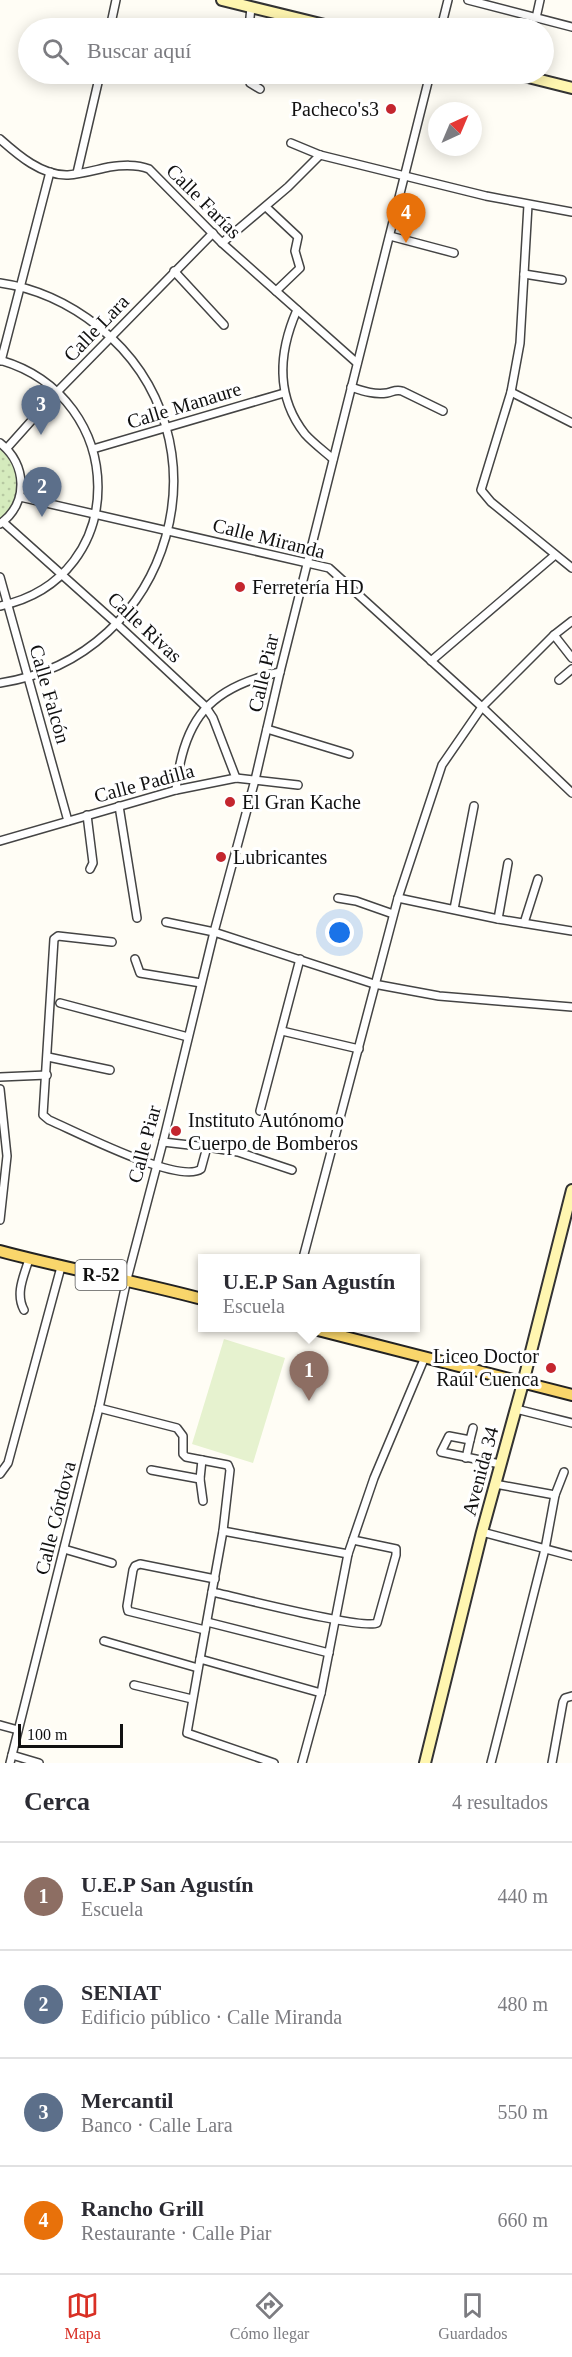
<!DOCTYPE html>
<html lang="es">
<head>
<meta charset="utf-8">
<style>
	:root { --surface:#fff; --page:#f7f7f7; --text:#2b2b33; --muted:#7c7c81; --line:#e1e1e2; --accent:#d93025 }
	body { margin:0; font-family:"Times New Roman",serif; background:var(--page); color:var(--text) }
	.compass { position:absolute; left:428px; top:102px; width:54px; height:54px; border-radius:50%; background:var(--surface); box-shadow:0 3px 15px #0003; rotate:44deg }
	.scale { position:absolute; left:18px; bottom:15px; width:105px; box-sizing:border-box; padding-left:6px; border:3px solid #111; border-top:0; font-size:16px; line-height:21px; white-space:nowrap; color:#111; -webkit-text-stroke:4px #fff; paint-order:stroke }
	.you { position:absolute; left:340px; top:933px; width:21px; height:21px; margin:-15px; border:4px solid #fff; border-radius:50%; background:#1a73e8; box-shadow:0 0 0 9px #1a73e833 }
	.badge { display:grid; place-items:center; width:39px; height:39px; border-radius:50%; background:var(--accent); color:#fff; font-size:20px; font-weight:700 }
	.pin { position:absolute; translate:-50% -50px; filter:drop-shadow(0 2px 3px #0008) }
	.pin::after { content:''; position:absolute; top:32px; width:21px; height:18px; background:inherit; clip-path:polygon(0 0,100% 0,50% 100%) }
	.popup { position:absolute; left:198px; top:1254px; width:222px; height:78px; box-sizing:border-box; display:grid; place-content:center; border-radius:0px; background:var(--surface); filter:drop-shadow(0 2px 4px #0005); font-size:20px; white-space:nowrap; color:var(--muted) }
	.popup b { font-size:22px; color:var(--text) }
	.popup::after { content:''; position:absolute; left:50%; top:100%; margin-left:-12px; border:12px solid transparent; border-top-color:var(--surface) }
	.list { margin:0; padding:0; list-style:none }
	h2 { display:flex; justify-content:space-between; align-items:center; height:78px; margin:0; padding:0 24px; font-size:26px }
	h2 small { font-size:20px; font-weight:400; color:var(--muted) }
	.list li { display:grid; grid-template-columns:39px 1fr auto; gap:18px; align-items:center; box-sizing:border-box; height:108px; padding:0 24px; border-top:2px solid var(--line) }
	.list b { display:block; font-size:22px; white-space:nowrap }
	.list p { margin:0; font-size:20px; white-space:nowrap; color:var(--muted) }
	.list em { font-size:20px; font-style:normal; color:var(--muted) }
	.icon { flex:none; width:33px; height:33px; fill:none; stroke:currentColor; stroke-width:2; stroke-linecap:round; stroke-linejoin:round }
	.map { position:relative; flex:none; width:572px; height:1763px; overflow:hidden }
	.search { position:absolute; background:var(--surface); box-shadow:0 3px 15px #0003; left:18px; right:18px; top:18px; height:66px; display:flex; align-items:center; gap:15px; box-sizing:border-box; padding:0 21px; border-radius:33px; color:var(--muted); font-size:22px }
	.sheet { height:510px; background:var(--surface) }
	nav { display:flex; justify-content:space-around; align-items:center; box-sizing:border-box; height:84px; border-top:2px solid var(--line); background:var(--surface); font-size:16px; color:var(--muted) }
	nav a { display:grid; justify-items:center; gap:3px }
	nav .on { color:var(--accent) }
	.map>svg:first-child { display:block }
	.park { fill:url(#park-dots) }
	.pitch { fill:#e6f2cf }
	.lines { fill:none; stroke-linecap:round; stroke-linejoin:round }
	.street-casing { stroke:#444; stroke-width:10 }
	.secondary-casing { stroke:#333; stroke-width:14 }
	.primary-casing { stroke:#222; stroke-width:14 }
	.street { stroke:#fff; stroke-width:7 }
	.secondary { stroke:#fff6b0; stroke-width:10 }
	.primary { stroke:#f9d66b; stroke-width:10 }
	.poi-dot { fill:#c4262e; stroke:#fff; stroke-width:2 }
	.labels { text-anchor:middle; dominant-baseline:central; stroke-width:6; stroke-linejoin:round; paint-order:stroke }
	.shield { fill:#fff; stroke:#585858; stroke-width:1.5 }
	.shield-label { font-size:18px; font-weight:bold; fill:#111 }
	.poi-label { font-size:20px; fill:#111; stroke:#fff; text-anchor:start }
	.street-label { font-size:20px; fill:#111; stroke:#fff }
</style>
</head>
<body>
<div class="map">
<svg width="572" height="1763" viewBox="0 0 572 1763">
	<defs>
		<pattern id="park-dots" width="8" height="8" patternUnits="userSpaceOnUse" patternTransform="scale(1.5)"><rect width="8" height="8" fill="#d5ebbd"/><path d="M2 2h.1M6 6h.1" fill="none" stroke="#b6c8a1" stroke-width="1.8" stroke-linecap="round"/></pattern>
	</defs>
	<rect width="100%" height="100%" fill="#fffdf5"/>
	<path class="park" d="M0,443L19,466L20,497L0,524Z"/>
	<path class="pitch" d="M224,1339L285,1358L253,1463L192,1444Z"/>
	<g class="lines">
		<g class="street-casing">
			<g id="street">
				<path d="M468,0L572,27"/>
				<path d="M536,18L540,0"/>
				<path d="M110,28L116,0"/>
				<path d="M249,28L251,7"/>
				<path d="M441,28L448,0"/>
				<path d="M249,74L250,83L260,89"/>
				<path d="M0,139C18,155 42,176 68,175C81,174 95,170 109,167C123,165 136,164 149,169L222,243L357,363"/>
				<path d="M291,143L320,155L486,196L572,212"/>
				<path d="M77,173L100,74"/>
				<path d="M528,205L520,343L511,392L481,490L491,502L572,568"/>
				<path d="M266,207L298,237L295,251L300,268L276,291"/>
				<path d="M390,236L454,253"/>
				<path d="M222,243L288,187L320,155"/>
				<path d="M174,271L224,325"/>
				<path d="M524,274L562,280"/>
				<path d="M0,283C36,288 70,304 99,327C236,438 173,657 0,683"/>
				<path d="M297,310C279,351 275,396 305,434C313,443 324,451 333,459"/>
				<path d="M0,360C129,397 132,578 0,606"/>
				<path d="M1,361L50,172"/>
				<path d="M351,387C363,391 374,395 387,393C393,392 395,389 402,391L443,411"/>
				<path d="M511,392L572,423"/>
				<path d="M0,443C27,464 29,503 0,524"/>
				<path d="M7,448L58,391L213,233"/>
				<path d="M93,449L284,393"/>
				<path d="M20,497L329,568L482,707L572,793"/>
				<path d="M3,522L117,624L205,706L213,718L236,778"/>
				<path d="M0,577L68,821"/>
				<path d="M554,635L572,658"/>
				<path d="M431,661L555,555"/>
				<path d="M559,680L572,669"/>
				<path d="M267,729L349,754"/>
				<path d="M176,790C183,720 209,687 280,672"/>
				<path d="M119,806L137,918"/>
				<path d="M87,815L93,863L90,869"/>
				<path d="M0,841L176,790L236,778L298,785"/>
				<path d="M338,898L356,901L393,914"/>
				<path d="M398,898L498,919L572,931"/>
				<path d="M454,909L474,806"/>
				<path d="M498,919L508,863"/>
				<path d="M166,922L214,932L374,984L439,996L572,1007"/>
				<path d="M524,923L538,879"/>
				<path d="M112,942L58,936L54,939L43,1115L49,1120C75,1131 179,1185 201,1169L207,1147L163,1142"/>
				<path d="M135,959L140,973L201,983"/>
				<path d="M60,1003L188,1037"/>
				<path d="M282,1031L359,1049"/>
				<path d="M48,1057L110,1070"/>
				<path d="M0,1077L47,1075"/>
				<path d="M0,1089L7,1156L0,1220"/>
				<path d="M260,1111L300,959"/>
				<path d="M207,1147L238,1152L292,1170"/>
				<path d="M303,1258L398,898L442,765L482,707L554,635L572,621"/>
				<path d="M24,1310C15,1293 24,1276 29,1259"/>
				<path d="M99,1408L177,1428L183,1436V1454L186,1457L228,1465L230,1470L223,1531L212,1592"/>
				<path d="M516,1409L572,1423"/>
				<path d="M473,1428L470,1440L449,1436L441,1452L500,1464"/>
				<path d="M466,1458L470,1440"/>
				<path d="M202,1460L200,1479L203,1501"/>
				<path d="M151,1470L200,1479"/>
				<path d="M0,1474L8,1463L61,1267"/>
				<path d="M555,1495L564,1472"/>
				<path d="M223,1531L348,1554"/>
				<path d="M482,1532L572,1556"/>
				<path d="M64,1549L112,1563"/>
				<path d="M207,1622L329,1653"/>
				<path d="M205,1630L128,1611L127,1606L133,1570L135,1566L140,1564L215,1579"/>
				<path d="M104,1641L198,1668"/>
				<path d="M200,1659L212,1592C237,1597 362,1630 377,1623L396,1555V1549L353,1540"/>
				<path d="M134,1685L192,1699"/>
				<path d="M321,1693L348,1554L374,1478L425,1357"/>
				<path d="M0,1725L18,1730"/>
				<path d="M12,1755L39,1763"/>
				<path d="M10,1763L99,1408L127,1279L163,1142L214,932L255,780L280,672L430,74"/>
				<path d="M274,1763L187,1733L200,1659L321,1693L302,1763"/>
				<path d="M491,1763L545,1549L555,1495L495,1484"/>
				<path d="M552,1763L563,1702L565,1698L572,1696"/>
			</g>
		</g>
		<g class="secondary-casing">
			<g id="secondary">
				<path d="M222,0L337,28"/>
				<path d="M516,74L572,88"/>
				<path d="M425,1763L482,1532L523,1383L572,1190"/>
			</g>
		</g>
		<g class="primary-casing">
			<g id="primary">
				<path d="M0,1251C67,1269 135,1281 202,1299"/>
				<path d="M310,1328L572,1395"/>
			</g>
		</g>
		<use href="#street" class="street"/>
		<use href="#secondary" class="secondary"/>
		<use href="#primary" class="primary"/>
	</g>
	<g class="poi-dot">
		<circle cx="391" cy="109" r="6"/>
		<circle cx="240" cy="587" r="6"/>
		<circle cx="230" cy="802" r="6"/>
		<circle cx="221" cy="857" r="6"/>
		<circle cx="176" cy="1131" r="6"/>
		<circle cx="551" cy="1368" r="6"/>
	</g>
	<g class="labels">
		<rect class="shield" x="75.5" y="1260" width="51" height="30" rx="4.5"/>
		<g class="shield-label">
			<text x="101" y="1275">R-52</text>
		</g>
		<g class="poi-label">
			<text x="379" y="109" text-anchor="end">Pacheco's3</text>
			<text x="252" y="587">Ferretería HD</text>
			<text x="242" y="802">El Gran Kache</text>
			<text x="233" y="857">Lubricantes</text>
			<text x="188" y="1120">Instituto Autónomo<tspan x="188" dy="23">Cuerpo de Bomberos</tspan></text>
			<text x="539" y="1356" text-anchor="end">Liceo Doctor<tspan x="539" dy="23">Raúl Cuenca</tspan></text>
		</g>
		<g class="street-label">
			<text transform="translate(204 201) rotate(45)">Calle Farías</text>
			<text transform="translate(96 328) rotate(-46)">Calle Lara</text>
			<text transform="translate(184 405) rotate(-17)">Calle Manaure</text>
			<text transform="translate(269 538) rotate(14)">Calle Miranda</text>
			<text transform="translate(145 627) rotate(43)">Calle Rivas</text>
			<text transform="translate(263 673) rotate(-77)">Calle Piar</text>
			<text transform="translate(50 694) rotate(74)">Calle Falcón</text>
			<text transform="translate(144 783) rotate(-15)">Calle Padilla</text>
			<text transform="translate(144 1144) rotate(-75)">Calle Piar</text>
			<text transform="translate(480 1471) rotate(-75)">Avenida 34</text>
			<text transform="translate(55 1518) rotate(-76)">Calle Córdova</text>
		</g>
	</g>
</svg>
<svg class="compass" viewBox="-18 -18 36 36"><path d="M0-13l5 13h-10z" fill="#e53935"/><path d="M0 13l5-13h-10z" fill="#7c7c81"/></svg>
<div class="scale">100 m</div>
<div class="you"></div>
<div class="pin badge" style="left:309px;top:1401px;background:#8d6e63">1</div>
<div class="popup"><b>U.E.P San Agustín</b>Escuela</div>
<div class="pin badge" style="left:42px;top:517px;background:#5c6f8a">2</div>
<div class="pin badge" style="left:41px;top:435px;background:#5c6f8a">3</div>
<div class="pin badge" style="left:406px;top:243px;background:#e8710a">4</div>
<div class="search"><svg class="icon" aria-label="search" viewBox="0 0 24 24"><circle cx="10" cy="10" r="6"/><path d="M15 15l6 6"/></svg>Buscar aquí</div>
</div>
<section class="sheet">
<h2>Cerca<small>4 resultados</small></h2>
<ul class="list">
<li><span class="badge" style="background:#8d6e63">1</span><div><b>U.E.P San Agustín</b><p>Escuela</p></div><em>440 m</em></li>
<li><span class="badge" style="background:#5c6f8a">2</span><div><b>SENIAT</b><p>Edificio público · Calle Miranda</p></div><em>480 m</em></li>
<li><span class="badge" style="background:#5c6f8a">3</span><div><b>Mercantil</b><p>Banco · Calle Lara</p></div><em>550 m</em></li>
<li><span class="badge" style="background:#e8710a">4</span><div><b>Rancho Grill</b><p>Restaurante · Calle Piar</p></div><em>660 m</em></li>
</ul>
</section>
<nav>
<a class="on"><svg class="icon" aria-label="map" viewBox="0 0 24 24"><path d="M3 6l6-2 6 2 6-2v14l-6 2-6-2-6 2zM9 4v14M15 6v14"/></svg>Mapa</a>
<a><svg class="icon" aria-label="directions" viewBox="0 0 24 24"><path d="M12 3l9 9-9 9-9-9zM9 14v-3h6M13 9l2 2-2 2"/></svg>Cómo llegar</a>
<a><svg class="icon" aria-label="saved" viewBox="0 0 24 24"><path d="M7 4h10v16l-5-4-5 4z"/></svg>Guardados</a>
</nav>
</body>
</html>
